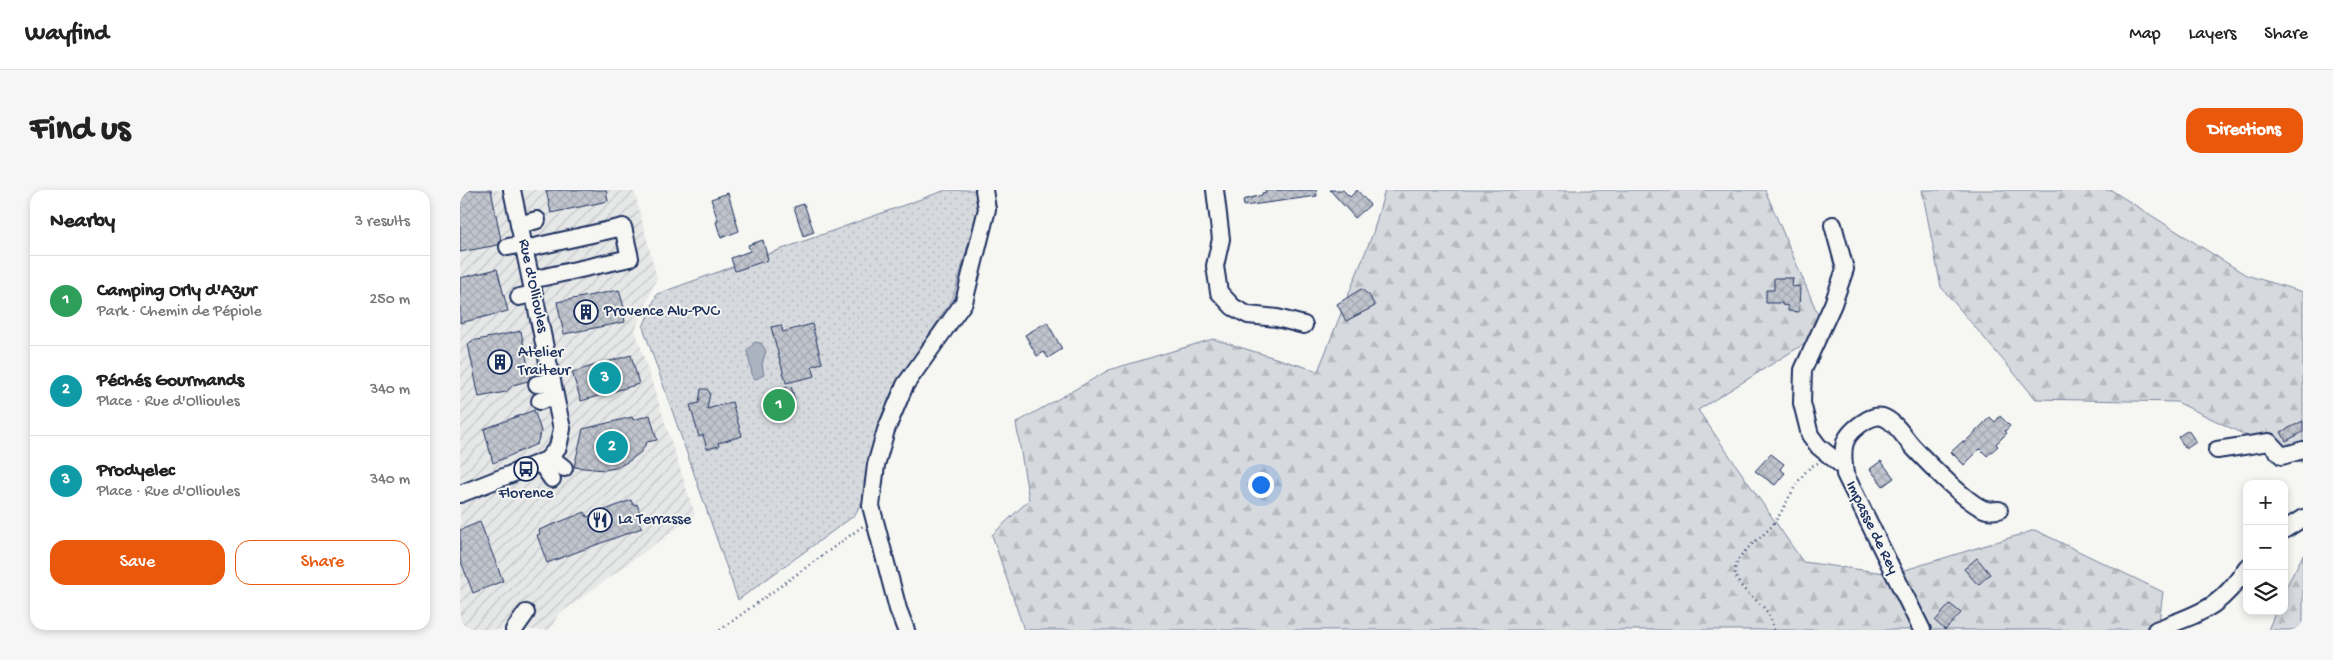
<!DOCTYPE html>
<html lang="en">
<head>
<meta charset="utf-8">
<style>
	:root { --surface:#fff; --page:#f6f6f6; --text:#222; --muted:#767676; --line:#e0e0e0; --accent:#ea580c }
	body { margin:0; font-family:"Gochi Hand",sans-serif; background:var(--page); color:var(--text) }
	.controls { position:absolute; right:15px; bottom:15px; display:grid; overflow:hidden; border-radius:10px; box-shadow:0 2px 8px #0003 }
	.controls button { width:45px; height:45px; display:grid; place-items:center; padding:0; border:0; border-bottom:1px solid var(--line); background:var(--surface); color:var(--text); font:25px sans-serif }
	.you { position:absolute; left:800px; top:294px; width:18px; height:18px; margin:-12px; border:4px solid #fff; border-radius:50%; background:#1a73e8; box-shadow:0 0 0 8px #1a73e833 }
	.badge { display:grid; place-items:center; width:32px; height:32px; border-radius:50%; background:var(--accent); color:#fff; font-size:16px; font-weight:700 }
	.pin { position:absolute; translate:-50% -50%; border:2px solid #fff; box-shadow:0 1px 5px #0006 }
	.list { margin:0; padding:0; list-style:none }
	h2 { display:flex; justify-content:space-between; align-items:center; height:65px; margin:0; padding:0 20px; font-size:21px }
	h2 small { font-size:16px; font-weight:400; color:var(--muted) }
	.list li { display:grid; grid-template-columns:32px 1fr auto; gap:15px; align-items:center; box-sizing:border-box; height:90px; padding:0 20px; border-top:1px solid var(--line) }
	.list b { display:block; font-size:19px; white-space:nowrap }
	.list p { margin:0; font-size:16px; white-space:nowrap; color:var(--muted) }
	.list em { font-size:16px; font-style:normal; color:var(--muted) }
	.actions { display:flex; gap:10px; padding:15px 20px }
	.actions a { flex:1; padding:11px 0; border:1px solid var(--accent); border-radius:15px; text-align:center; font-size:18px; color:var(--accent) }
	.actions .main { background:var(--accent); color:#fff }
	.icon { flex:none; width:28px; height:28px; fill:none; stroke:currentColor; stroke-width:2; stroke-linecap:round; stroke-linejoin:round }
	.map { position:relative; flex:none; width:1843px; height:440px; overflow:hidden; border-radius:15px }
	header { display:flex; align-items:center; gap:30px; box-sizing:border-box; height:70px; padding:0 25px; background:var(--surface); border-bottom:1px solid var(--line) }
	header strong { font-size:24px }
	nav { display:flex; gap:28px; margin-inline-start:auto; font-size:18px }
	.intro { display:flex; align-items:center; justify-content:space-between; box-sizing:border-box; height:120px; padding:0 30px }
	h1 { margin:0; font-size:35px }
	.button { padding:12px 22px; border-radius:15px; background:var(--accent); color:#fff; font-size:18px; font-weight:700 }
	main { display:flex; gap:30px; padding:0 30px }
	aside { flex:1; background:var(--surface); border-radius:15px; box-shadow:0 2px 8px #0003 }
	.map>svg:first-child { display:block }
	.industrial { fill:url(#industrial-furrows) }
	.forest { fill:url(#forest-firs); stroke:#78849e }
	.park { fill:url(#park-dots); stroke:#78849e }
	.water { fill:#abb2c0; stroke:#717e99 }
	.building { fill:url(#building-cross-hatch); stroke:#1b2f5e }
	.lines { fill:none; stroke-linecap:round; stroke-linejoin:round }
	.minor-casing { stroke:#1b2f5e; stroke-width:20 }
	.path { stroke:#1b2f5e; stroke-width:2.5; stroke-dasharray:1 4; stroke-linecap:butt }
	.minor { stroke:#f6f6f2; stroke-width:16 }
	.labels { text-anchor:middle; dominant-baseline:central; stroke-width:4; stroke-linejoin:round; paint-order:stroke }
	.street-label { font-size:16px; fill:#1b2f5e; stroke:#f6f6f2 }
	.poi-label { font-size:16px; fill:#1b2f5e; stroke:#f6f6f2; text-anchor:start }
</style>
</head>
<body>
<header>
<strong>Wayfind</strong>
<nav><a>Map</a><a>Layers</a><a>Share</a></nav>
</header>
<div class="intro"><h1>Find us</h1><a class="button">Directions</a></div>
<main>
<aside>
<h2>Nearby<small>3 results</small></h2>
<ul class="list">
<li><span class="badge" style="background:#2e9e5b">1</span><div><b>Camping Orly d'Azur</b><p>Park · Chemin de Pépiole</p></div><em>250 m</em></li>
<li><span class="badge" style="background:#0f9aa8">2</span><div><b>Péchés Gourmands</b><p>Place · Rue d'Ollioules</p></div><em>340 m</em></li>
<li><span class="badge" style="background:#0f9aa8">3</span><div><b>Prodyelec</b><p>Place · Rue d'Ollioules</p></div><em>340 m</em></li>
</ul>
<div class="actions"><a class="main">Save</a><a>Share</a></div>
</aside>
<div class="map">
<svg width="1843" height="440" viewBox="0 0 1843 440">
	<defs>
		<pattern id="industrial-furrows" width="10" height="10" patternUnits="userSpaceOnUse" patternTransform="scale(1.25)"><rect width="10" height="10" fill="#e6e7e7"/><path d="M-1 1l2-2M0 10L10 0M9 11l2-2" fill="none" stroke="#c5c6c9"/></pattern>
		<pattern id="forest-firs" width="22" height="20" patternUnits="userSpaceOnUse" patternTransform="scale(1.25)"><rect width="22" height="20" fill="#d6d9dd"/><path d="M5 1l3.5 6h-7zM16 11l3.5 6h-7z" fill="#b7bbc0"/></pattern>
		<pattern id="park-dots" width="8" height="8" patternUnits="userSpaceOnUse" patternTransform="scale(1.25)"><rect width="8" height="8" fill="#d6d9dd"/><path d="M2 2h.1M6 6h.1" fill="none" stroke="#b7bbc0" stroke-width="1.8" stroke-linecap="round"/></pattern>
		<pattern id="building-cross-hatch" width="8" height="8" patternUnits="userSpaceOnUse" patternTransform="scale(1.25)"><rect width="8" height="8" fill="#c0c4cd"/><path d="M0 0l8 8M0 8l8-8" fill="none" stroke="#a4a9b2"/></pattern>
	</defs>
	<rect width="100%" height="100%" fill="#f6f6f2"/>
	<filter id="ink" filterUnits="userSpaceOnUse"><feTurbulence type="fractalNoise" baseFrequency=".02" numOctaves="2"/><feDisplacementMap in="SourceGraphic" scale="10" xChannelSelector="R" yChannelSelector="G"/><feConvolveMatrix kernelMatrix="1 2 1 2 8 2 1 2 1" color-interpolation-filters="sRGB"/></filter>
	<g filter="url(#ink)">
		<path class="industrial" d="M0,0H174L197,88L175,140L235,325L98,425L90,440H0Z"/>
		<g class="forest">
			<path d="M925,0H1305L1365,141L1238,220L1343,372L1432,384L1575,340L1703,402L1698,440H564L532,345L569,310L556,233L649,180L753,149L858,181L913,43Z"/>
			<path d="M1462,0H1651L1786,85L1843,102V273L1717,212L1576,209L1481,97Z"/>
			<path d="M1843,365V440H1808L1816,421H1824V401Z"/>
		</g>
		<path class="park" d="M486,0H515L519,17L493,108L440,189L417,242L405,305L395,325L278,410L183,137L197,104Z"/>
		<path class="water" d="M295,152L301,153L306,161L302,174L304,185L296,189L293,188L287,161Z"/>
		<g class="building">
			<path d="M0,0H31L41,50L38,55L0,62Z"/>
			<path d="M86,0H146L148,11L91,23Z"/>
			<path d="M805,0H856L857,6L784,16L783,10L802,5V3L806,2Z"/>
			<path d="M870,0H883L890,7L897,0L910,15L895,28Z"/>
			<path d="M268,3L279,41L261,48L256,32L258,31L251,9Z"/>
			<path d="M344,14L354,42L343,46L334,17Z"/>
			<path d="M303,50L308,70L275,81L271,68L290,61L288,55Z"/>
			<path d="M37,79L48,121L0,133V88Z"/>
			<path d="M1314,88H1333L1332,97L1340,96L1339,122L1328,121V116L1322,115V113H1306V100H1314Z"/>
			<path d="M901,99L909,105L915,116L886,131L877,114Z"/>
			<path d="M159,100L165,121L163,122L165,132L104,144L97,112Z"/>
			<path d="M587,132L602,159L588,168L584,162L577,166L565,145Z"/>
			<path d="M352,134L362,173L352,176L355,186L326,193L311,137L321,135L323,142Z"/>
			<path d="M61,141L70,187L68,191L53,195L46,202L19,207L8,154L12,151Z"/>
			<path d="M171,165L179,194L121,211L112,182Z"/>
			<path d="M331,196L335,210L322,213L318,200Z"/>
			<path d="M241,199H247L250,203L247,219L272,212L282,246L258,253L259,256L247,259L243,245L239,247L230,215L239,213Z"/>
			<path d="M74,220L81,241L77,254L33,273L24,239Z"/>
			<path d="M190,225L197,250L187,252L181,262L169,271L156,278L144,280L114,277L123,239L172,227L173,230Z"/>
			<path d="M1540,226L1550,236L1545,241L1547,243L1536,254L1538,256L1527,266L1520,259L1504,275L1491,262L1503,251L1504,253L1530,227L1535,232Z"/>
			<path d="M1843,231V242L1826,251L1821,242Z"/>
			<path d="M1728,240L1736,252L1726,259L1718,247Z"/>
			<path d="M1311,264L1324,274L1320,279L1325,283L1315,295L1295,281Z"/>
			<path d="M1421,271L1434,288L1423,296L1410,279Z"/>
			<path d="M171,310L173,315L177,314L183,331L179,333L182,338L87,373L77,345L80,344L79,340L125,322L127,327Z"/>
			<path d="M20,332L43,391L13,403L0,369V340Z"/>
			<path d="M1517,368L1530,384L1518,395L1504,379Z"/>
			<path d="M1490,414L1501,423L1485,440L1475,431Z"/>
		</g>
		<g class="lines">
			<g class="minor-casing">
				<g id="minor">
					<path d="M755,0L761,49L755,76L759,102L773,117L788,125L817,128L844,135"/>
					<path d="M59,35L77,30"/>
					<path d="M1373,35L1385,79L1373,114L1343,180L1342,213L1350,245L1359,257L1384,277"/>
					<path d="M48,57L63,54"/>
					<path d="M65,59L163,37L170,68L71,90"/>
					<path d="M59,107L74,104"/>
					<path d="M77,194L92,191"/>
					<path d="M80,211L95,205"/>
					<path d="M1757,260L1809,252L1822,266L1843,260"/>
					<path d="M90,267L104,278"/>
					<path d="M81,273L92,289"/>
					<path d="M0,304L87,270L98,257L102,239L52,0"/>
					<path d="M1824,340L1843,328"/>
					<path d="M54,440L66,423"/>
					<path d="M446,440L438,419L411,316L416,275L426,240L445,195L504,112L527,19L524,0"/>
					<path d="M1462,440L1385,284C1381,256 1382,245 1407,230C1413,227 1419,225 1425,228C1436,233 1444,247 1452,256C1465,270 1510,317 1527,320C1531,321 1535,320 1539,320"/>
					<path d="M1696,440C1741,422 1759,420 1787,377"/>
				</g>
			</g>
			<g class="path">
				<path d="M260,440L403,336"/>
				<path d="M1314,440C1312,432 1310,426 1305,419C1295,407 1276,398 1275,381C1275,363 1301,349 1311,337C1326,320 1337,281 1358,273"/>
			</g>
			<use href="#minor" class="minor"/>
		</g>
	</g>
	<defs>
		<g id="building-ring" transform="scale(1.25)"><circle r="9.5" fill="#f6f6f2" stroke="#1b2f5e" stroke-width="1.5"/><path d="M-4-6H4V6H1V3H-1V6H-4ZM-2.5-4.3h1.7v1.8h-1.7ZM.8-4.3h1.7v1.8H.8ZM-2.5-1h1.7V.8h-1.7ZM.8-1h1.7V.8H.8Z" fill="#1b2f5e"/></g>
		<g id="bus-ring" transform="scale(1.25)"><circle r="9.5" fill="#f6f6f2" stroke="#1b2f5e" stroke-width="1.5"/><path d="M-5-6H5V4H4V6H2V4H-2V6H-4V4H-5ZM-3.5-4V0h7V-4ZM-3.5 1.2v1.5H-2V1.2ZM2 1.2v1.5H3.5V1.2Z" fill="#1b2f5e"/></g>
		<g id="restaurant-ring" transform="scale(1.25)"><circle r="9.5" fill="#f6f6f2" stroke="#1b2f5e" stroke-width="1.5"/><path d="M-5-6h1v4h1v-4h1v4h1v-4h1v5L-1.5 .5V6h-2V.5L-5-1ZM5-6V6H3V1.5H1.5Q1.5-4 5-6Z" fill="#1b2f5e"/></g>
	</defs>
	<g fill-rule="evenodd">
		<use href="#building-ring" x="126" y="122"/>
		<use href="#building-ring" x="40" y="172"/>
		<use href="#bus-ring" x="66" y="279"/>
		<use href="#restaurant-ring" x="140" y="330"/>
	</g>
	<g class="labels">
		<g class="street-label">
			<text transform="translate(72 96) rotate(78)">Rue d'Ollioules</text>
			<text transform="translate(1411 338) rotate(64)">Impasse de Rey</text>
		</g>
		<g class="poi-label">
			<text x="144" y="122">Provence Alu-PVC</text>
			<text x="58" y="163">Atelier<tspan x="58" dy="18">Traiteur</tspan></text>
			<text x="66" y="304" text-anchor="middle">Florence</text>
			<text x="158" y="330">La Terrasse</text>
		</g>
	</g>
</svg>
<div class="controls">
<button>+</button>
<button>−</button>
<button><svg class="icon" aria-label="layers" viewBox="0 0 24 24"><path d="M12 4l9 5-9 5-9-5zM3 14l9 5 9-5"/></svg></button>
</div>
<div class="you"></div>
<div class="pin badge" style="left:319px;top:215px;background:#2e9e5b">1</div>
<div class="pin badge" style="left:152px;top:257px;background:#0f9aa8">2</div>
<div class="pin badge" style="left:145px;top:188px;background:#0f9aa8">3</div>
</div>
</main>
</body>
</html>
